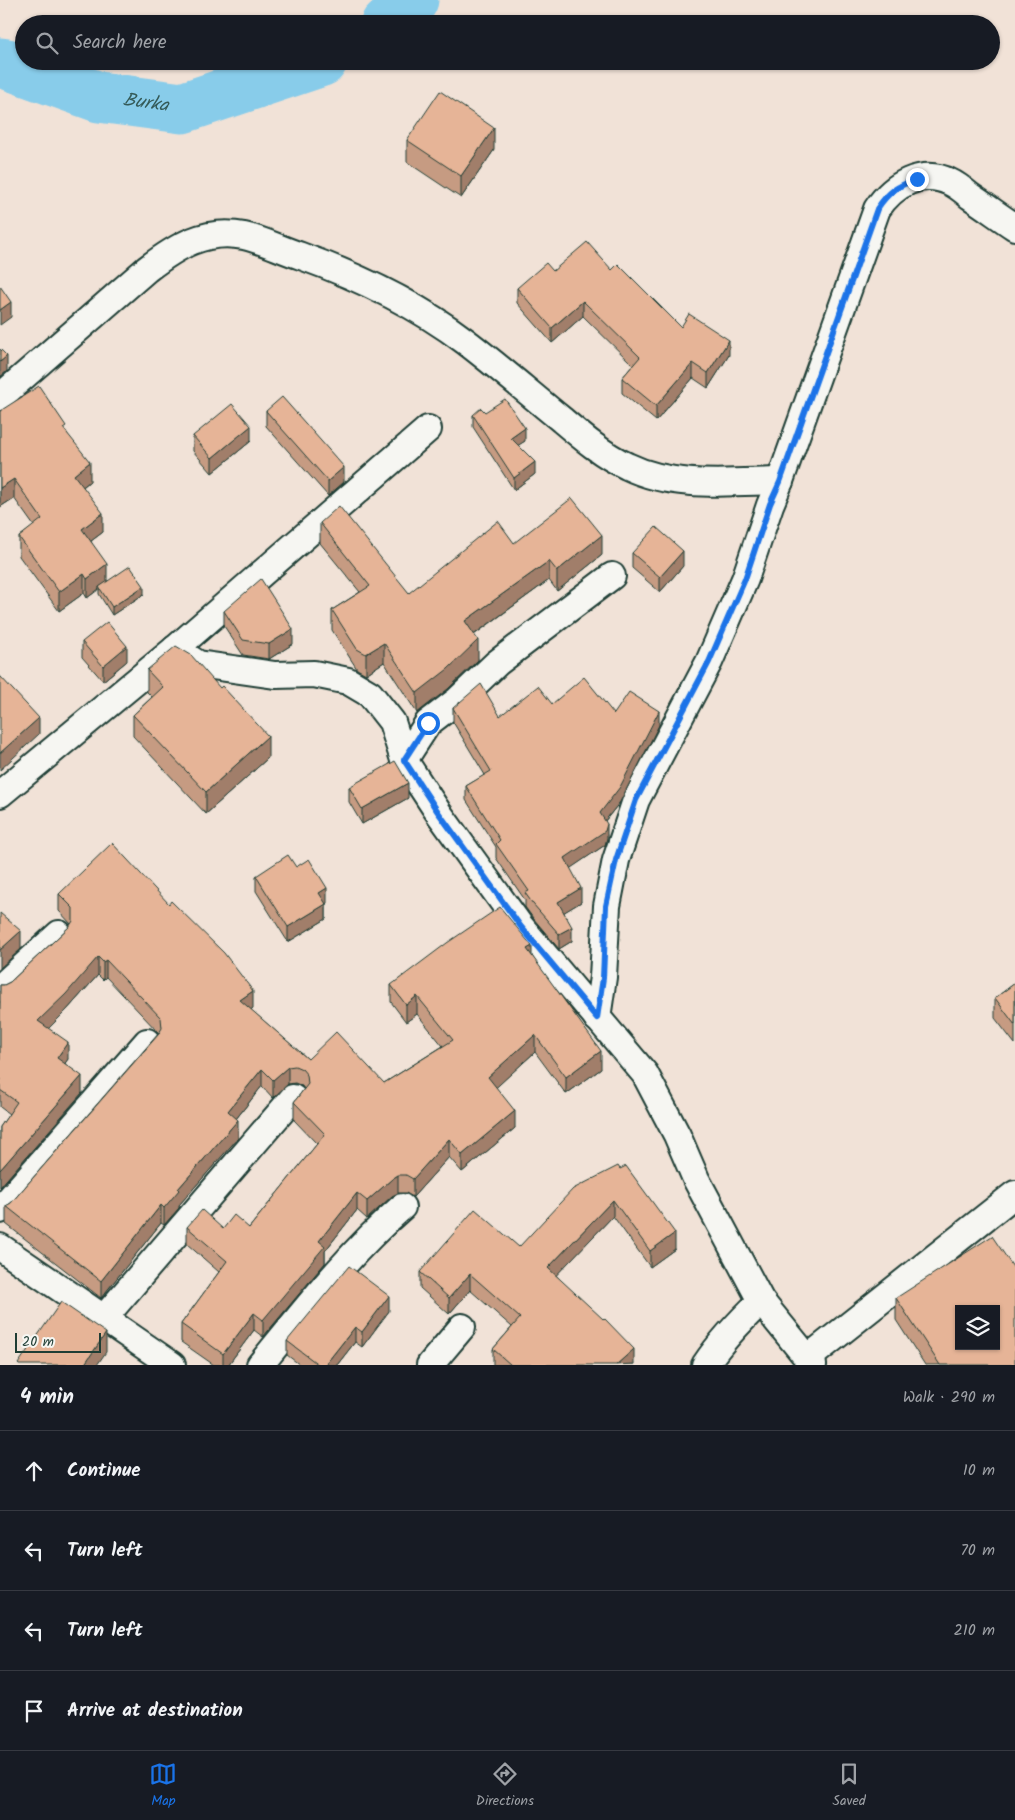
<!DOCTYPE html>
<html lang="en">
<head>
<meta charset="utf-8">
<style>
	:root { --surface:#171b24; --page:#20242c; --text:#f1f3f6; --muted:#9ea1a6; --line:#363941; --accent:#1a73e8 }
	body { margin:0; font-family:Kalam,sans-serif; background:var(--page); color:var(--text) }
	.controls { position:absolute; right:15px; bottom:15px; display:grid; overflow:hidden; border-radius:0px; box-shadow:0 1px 4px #0004 }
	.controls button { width:45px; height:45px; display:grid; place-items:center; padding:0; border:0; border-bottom:1px solid var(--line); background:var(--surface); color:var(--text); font:25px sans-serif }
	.scale { position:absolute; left:15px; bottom:12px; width:86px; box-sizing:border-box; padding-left:5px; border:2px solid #1f3d34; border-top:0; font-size:14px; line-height:18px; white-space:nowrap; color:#1f3d34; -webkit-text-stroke:4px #f6f6f2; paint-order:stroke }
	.stop { position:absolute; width:15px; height:15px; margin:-11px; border:4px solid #1a73e8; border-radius:50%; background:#fff }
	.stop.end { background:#1a73e8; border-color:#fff; box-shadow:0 1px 5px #0008 }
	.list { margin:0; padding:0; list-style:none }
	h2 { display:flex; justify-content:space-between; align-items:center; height:65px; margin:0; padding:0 20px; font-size:21px }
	h2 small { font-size:16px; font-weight:400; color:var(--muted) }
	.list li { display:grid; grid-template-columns:32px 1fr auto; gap:15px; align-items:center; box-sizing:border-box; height:80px; padding:0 20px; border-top:1px solid var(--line) }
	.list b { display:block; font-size:19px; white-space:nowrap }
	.list em { font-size:16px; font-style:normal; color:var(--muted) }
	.icon { flex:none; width:28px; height:28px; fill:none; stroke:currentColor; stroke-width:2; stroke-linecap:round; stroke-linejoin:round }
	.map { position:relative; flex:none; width:1015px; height:1365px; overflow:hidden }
	.search { position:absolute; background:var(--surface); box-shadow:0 1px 4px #0004; left:15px; right:15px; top:15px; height:55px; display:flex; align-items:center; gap:12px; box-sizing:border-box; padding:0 18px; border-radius:28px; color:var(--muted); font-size:19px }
	.sheet { height:385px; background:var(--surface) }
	nav { display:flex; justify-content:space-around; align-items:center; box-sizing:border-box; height:70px; border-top:1px solid var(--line); background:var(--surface); font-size:14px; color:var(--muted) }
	nav a { display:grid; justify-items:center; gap:2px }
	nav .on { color:var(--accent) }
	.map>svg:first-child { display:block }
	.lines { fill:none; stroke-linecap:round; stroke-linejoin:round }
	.river { stroke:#88ccea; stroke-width:51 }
	.minor-casing { stroke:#1f3d34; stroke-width:30 }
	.minor { stroke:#f6f6f2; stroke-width:26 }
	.wall { fill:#c69b82; stroke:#1f3d34 }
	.shaded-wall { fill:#a17e6a; stroke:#1f3d34 }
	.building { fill:#e6b497; stroke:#1f3d34; fill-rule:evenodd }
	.route { stroke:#1a73e8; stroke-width:6 }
	.labels { text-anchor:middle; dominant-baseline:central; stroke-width:4; stroke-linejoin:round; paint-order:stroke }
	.water-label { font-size:19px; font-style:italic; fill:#345a58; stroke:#f6f6f2 }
</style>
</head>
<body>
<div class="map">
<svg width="1015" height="1365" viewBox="0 0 1015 1365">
	<rect width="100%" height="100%" fill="#f1e2d7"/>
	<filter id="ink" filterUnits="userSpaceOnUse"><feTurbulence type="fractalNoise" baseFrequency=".02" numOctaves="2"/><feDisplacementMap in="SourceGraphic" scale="10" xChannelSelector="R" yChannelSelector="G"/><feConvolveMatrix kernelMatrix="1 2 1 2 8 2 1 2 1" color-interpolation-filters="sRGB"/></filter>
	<g filter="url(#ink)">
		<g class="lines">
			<g class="river">
				<path d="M386,24L413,0"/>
				<path id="s1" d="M0,63L7,64L99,97L182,108L322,61"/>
			</g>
			<g class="minor-casing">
				<g id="minor">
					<path d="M0,397L147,269C176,247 205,228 244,236C263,240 282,250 301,256C359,277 416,304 465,341C498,366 530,394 562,420C582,437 603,455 627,466C674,489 729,482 780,481"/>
					<path d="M175,649L198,664L275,675L314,674L348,681L370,694L392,722L404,760L438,812L521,927L645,1074L677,1135L696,1179L761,1301L813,1365"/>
					<path d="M404,760L428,723L458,700L497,663L612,576"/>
					<path d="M0,794L175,649L428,429"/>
					<path d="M0,988L59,934"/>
					<path d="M597,1018L603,977L607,906L616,860L636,800L709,662L745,579L770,505L780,481L877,209C893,185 921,168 950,182C957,185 964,191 970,196C985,206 1000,217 1015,227"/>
					<path d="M0,1210L147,1042"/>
					<path d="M0,1247L172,1365"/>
					<path d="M103,1319L293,1098"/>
					<path d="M808,1358L1015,1194"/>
					<path d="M260,1365C305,1310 348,1254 402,1207"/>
					<path d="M430,1365L462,1327"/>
					<path d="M705,1365C721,1341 740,1321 761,1301"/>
				</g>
			</g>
			<use href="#minor" class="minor"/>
		</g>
		<g class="wall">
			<path d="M407,140L494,150L461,198L407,162Z"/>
			<path d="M612,270L681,327L729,355L708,388L693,378L656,421L622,393V378L633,365L583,316L552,343L517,303V288L553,271Z"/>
			<path d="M0,411L66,431L90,481L83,487L103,532L91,541L107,581L144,594L112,615L99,594V589L87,598L84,593L59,611L19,556V537L34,526L14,498L0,507Z"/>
			<path d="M266,411L344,482L328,496L266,426Z"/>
			<path d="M485,412L525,441L518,445L535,474L514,490L473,427V415Z"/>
			<path d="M193,436L251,441L212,473L193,451Z"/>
			<path d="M320,523L409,593L514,543L602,555L557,591L549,580L474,635L478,660L448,689L417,713L384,662L366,674L357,669L332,630V610L360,592L320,543Z"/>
			<path d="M632,553L683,566L660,592L632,568Z"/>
			<path d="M224,611L293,644L269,659L243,655L224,626Z"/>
			<path d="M82,642L127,661L103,681L82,657Z"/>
			<path d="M147,670L268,758L206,814L133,736V715L152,697L147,692Z"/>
			<path d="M552,704L614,714L659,725L620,802L605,821L607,838L605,845L570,868L581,902L564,912L572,941L559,949L533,918L525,907V900L496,858V847L466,800V786L485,775L453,722V708L500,716Z"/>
			<path d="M349,787L408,798L362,824L349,802Z"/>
			<path d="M256,876L327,903L326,904V919L288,942L256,891Z"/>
			<path d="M59,894L253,1008L251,1010L308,1059L384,1083L443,1046L417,1014L406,1022L391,1002V985L532,956L601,1069L566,1094L535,1052L496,1087L515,1128L462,1172L449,1157L413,1197L406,1193H398L392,1196L367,1219L357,1210L325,1251V1263L263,1337L254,1330L228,1365H214L181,1342V1324L219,1272L187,1244V1227L223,1229L249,1228L317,1144L294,1120V1102L304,1089L302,1086L295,1083L288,1084L273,1098L262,1086L236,1119L238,1138L179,1205V1208L164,1225L161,1223L101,1298L6,1224V1206L11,1203L159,1033L106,977L103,980L98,975L66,1011L48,1028L68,1059L65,1063L82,1093L0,1187V1127L9,1114L0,1107V985H4L10,982L69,927L71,924L59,911Z"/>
			<path d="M1015,983V1044L995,1018V998Z"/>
			<path d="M620,1169L675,1249L650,1267L613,1216L556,1275L634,1364L493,1365V1349L512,1327L470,1290L449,1314L420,1288V1272L519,1247Z"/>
			<path d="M896,1298L1015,1365H925L896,1320Z"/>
			<path d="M389,1311L362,1347L355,1342L337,1365H300L287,1355V1341Z"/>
		</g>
		<g class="shaded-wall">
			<path d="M494,128V150L461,198V176Z"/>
			<path d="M583,301V316L552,343V328Z"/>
			<path d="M11,302V317L0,325V310Z"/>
			<path d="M729,340V355L708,388V373Z"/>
			<path d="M7,356V371L0,377V362Z"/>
			<path d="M693,363V378L656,421V406Z"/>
			<path d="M251,426V441L212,473V458Z"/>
			<path d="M525,428V441L511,450V438Z"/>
			<path d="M90,462V481L74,494V475Z"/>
			<path d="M535,462V474L514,490V478Z"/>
			<path d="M344,467V482L328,496V481Z"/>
			<path d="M14,479V498L0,507V488Z"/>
			<path d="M103,513V532L82,548V529Z"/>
			<path d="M602,535V555L557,591V571Z"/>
			<path d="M683,551V566L660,592V577Z"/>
			<path d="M549,561V580L465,641V621Z"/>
			<path d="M107,564V583L99,587V589L87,598V579Z"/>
			<path d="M84,574V593L59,611V592Z"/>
			<path d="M144,586V594L112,615V607Z"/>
			<path d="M293,629V644L269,659V644Z"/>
			<path d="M478,640V660L448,689L417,713V693Z"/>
			<path d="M384,643V662L366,674V654Z"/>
			<path d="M127,646V661L103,681V666Z"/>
			<path d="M659,711V725L620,802L600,827V813Z"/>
			<path d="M39,718V734L0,770V753Z"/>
			<path d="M268,736V758L206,814V792Z"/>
			<path d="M408,783V798L362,824V809Z"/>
			<path d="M607,824V838L605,845L565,872V858Z"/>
			<path d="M327,888V903L319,908V893Z"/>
			<path d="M581,888V902L558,916V902Z"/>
			<path d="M326,904V919L288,942V927Z"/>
			<path d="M572,927V941L559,949V934Z"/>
			<path d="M21,931V949L0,968V950Z"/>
			<path d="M532,946V963L527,949Z"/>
			<path d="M98,957V975L66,1011L38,1039V1021Z"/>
			<path d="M106,960V977L103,980V962Z"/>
			<path d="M253,991V1008L240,1018V1000Z"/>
			<path d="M417,996V1014L406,1022V1005Z"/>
			<path d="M535,1035V1052L488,1095V1077Z"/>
			<path d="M68,1042V1059L57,1075V1058Z"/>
			<path d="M601,1051V1069L566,1094V1077Z"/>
			<path d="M288,1067V1084L273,1098V1080Z"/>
			<path d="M262,1069V1086L228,1129V1111Z"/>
			<path d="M82,1076V1093L0,1187V1170Z"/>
			<path d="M515,1111V1128L462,1172V1155Z"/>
			<path d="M238,1120V1138L179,1205V1208L164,1225V1208L178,1189Z"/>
			<path d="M449,1139V1157L413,1197V1179Z"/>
			<path d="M398,1175V1193L392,1196L367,1219V1201L392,1179Z"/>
			<path d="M357,1193V1210L325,1251V1263L263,1337V1320L319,1241Z"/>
			<path d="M613,1200V1216L548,1284V1268Z"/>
			<path d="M161,1205V1223L101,1298V1281Z"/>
			<path d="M675,1233V1249L650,1267V1251Z"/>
			<path d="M470,1274V1290L449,1314V1298Z"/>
			<path d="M389,1296V1311L362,1347V1332Z"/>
			<path d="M254,1313V1330L228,1365H223V1354Z"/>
			<path d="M355,1327V1342L337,1365H325Z"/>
			<path d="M106,1333V1352L97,1365H84Z"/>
			<path d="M634,1349V1364L616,1365Z"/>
		</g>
		<g class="building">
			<path d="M440,91L494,128L461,176L407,140Z"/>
			<path d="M587,242L612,270L618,264L681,327L689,314L729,340L708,373L693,363L656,406L622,378L640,357L583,301L552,328L517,288L546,263L553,271Z"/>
			<path d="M0,286L11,302L0,310Z"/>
			<path d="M0,349L7,356L0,362Z"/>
			<path d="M39,386L66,426L63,428L90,462L74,475L103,513L82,529L107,564L87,579L84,574L59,592L19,537L42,519L14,479L0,488V411Z"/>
			<path d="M282,397L344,467L328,481L266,411Z"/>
			<path d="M505,399L525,428L511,438L535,462L514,478L473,415L481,408L485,412Z"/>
			<path d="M232,404L251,426L212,458L193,436Z"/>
			<path d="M572,498L602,535L557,571L549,561L465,621L478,640L448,669L417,693L384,643L366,654L357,649L332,610L370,586L320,523L339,506L409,593L498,521L514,543Z"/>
			<path d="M656,527L683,551L660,577L632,553Z"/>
			<path d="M130,566L144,586L112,607L99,587Z"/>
			<path d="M261,579L293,629L269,644L243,640L224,611Z"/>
			<path d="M107,622L127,646L103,666L82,642Z"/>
			<path d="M176,646L191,655L220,688L222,686L268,736L206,792L133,715L163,687L147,670Z"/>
			<path d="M0,676L39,718L0,753Z"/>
			<path d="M584,677L614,714L629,692L659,711L620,787L600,813L607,824L605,831L565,858L581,888L558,902L572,927L559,934L533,904L525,893L529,891L496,844L500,840L466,786L491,771L453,708L481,684L500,716L538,686L552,704Z"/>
			<path d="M395,761L408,783L362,809L349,787Z"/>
			<path d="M112,843L169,904L171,901L224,953L253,991L240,1000L308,1059L336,1032L384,1083L453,1040L417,996L406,1005L391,985L447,943L500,907L532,946L527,949L601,1051L566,1077L535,1035L488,1077L515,1111L462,1155L449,1139L413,1179L406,1175H398L392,1179L367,1201L357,1193L319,1241L325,1246L263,1320L254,1313L223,1354L181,1324L227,1261L187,1227L202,1210L223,1229L234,1215L249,1228L325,1134L294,1102L308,1084L307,1075L302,1069L295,1066L288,1067L273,1080L262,1069L228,1111L238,1120L178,1189L179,1190L164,1208L161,1205L101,1281L6,1206L11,1203L158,1035L162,1028L161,1018L106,960L103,962L98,957L66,994L38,1021L68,1042L57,1058L82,1076L0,1170V1127L17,1102L0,1090V985H4L10,982L69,927L73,921V908L59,894Z"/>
			<path d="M288,855L296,867L309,859L327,888L319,893L326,904L288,927L256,876Z"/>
			<path d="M0,913L21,931L0,950Z"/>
			<path d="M1015,983V1025L995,998Z"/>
			<path d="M618,1166L620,1169L626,1166L675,1233L650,1251L613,1200L548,1268L603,1319L604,1318L634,1349L616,1365H511L493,1349L520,1318L470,1274L449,1298L420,1272L475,1209L519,1247L573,1189Z"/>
			<path d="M992,1236L1015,1270V1365H940L896,1298ZM959,1309H996V1346H959Z"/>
			<path d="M349,1266L389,1296L362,1332L355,1327L325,1365H319L287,1341Z"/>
			<path d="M61,1302L106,1333L84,1365H19L18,1364Z"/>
		</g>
	</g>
	<g class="lines" filter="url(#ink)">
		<path class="route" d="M428,723L404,760L438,812L521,927L597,1018L603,978L606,906L616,860L636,800L709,662L745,579L770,504L780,482L877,209C888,192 897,186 917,179"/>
	</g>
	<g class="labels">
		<g class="water-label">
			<text stroke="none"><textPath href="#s1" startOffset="152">Burka</textPath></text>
		</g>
	</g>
</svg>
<div class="controls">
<button><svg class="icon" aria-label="layers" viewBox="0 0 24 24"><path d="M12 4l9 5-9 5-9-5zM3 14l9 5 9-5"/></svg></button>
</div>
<div class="scale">20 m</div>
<div class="stop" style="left:428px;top:723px"></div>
<div class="stop end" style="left:917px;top:179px"></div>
<div class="search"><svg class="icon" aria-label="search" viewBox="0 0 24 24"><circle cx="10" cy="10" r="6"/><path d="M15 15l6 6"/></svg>Search here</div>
</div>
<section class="sheet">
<h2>4 min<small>Walk · 290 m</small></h2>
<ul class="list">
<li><svg class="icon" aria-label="ahead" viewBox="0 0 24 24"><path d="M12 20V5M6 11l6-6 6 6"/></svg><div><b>Continue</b></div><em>10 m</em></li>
<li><svg class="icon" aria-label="left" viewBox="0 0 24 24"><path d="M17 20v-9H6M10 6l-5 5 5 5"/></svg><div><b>Turn left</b></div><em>70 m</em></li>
<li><svg class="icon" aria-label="left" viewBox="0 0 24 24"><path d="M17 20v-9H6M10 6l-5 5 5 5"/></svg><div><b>Turn left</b></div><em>210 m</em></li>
<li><svg class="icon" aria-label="arrive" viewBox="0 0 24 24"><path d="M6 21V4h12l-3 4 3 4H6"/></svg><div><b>Arrive at destination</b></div></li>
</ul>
</section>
<nav>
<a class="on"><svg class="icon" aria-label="map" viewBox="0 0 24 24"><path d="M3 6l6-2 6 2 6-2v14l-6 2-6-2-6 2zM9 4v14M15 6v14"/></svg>Map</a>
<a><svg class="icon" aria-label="directions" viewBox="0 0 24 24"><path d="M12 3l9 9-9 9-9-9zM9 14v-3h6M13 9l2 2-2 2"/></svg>Directions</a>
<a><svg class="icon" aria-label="saved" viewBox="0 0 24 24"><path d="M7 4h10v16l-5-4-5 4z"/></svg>Saved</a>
</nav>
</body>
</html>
